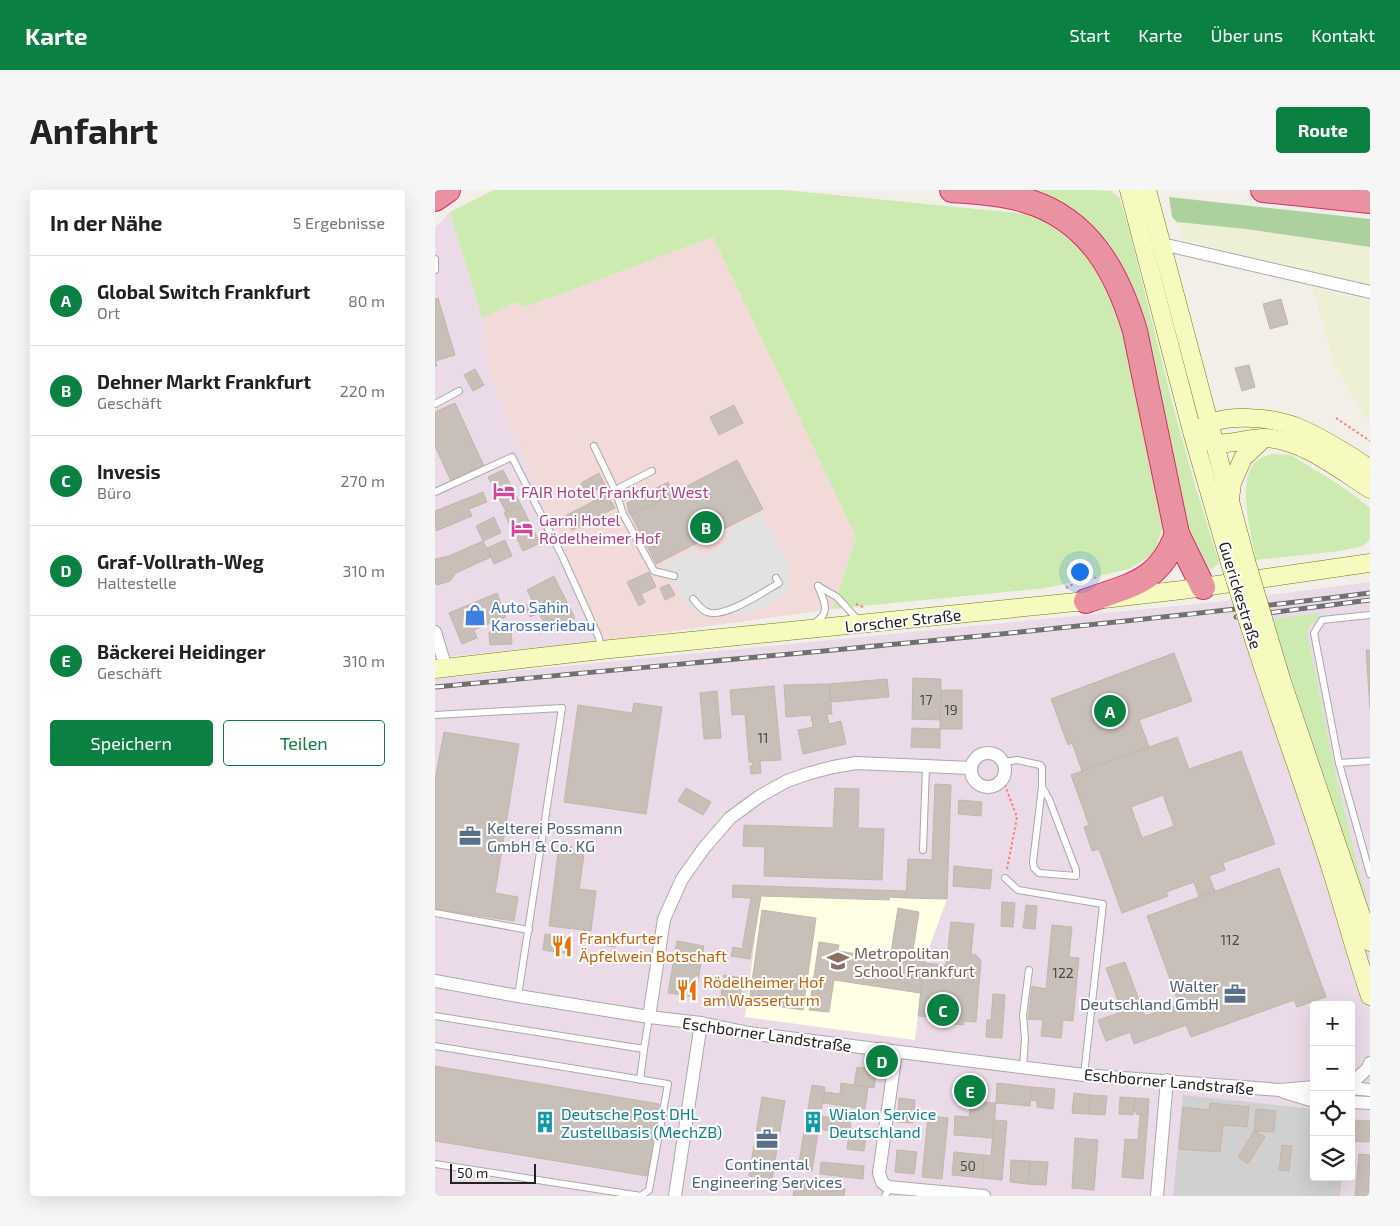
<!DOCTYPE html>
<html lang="de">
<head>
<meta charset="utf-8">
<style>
	:root { --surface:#fff; --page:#f6f6f6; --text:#222; --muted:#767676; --line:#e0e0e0; --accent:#0b8043 }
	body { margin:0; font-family:"Exo 2",sans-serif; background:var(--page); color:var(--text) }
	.controls { position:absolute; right:15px; bottom:15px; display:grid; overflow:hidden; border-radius:5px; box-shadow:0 5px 20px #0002 }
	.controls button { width:45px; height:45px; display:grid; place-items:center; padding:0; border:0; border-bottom:1px solid var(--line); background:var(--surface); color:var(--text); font:25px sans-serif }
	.scale { position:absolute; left:15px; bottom:12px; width:86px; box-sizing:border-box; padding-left:5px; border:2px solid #222; border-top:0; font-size:14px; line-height:18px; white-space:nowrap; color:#222; -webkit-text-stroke:4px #fff; paint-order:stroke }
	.you { position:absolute; left:644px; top:381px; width:18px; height:18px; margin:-12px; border:4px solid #fff; border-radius:50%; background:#1a73e8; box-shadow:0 0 0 8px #1a73e833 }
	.badge { display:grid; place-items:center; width:32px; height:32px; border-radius:50%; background:var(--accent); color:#fff; font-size:16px; font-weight:700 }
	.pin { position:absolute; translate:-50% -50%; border:2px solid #fff; box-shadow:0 1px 5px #0006 }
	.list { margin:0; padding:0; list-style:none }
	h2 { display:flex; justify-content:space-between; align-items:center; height:65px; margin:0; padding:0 20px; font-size:21px }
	h2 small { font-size:16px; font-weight:400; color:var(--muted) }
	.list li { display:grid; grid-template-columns:32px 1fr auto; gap:15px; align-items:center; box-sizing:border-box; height:90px; padding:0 20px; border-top:1px solid var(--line) }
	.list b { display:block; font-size:19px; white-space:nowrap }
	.list p { margin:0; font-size:16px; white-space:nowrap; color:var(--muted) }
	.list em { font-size:16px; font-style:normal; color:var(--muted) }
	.actions { display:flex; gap:10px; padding:15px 20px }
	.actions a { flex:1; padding:11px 0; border:1px solid var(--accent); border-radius:5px; text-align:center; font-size:18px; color:var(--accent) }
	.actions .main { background:var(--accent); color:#fff }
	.icon { flex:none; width:28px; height:28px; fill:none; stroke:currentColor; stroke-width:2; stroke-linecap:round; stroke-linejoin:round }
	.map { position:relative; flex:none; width:935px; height:1006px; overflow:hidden; border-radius:5px }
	header { display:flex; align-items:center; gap:30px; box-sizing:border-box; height:70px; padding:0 25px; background:var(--accent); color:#fff }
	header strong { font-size:24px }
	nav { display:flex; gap:28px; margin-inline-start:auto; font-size:18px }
	.intro { display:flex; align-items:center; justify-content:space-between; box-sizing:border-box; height:120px; padding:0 30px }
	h1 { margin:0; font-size:35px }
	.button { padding:12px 22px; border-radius:5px; background:var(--accent); color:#fff; font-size:18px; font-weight:700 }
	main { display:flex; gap:30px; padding:0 30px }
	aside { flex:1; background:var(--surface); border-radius:5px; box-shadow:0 5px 20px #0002 }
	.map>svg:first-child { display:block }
	.commercial { fill:#f2dad9 }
	.industrial { fill:#ebdbe8; fill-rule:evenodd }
	.education { fill:#ffffe5 }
	.religious { fill:#d0d0d0 }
	.farmland { fill:#eef0d5 }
	.grass { fill:#cdebb0 }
	.forest { fill:#add19e }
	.parking { fill:#e2e2e2 }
	.building { fill:#c7bfb8; stroke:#c4b6ab; fill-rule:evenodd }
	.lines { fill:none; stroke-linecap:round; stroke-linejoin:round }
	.service-casing { stroke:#a9a9a9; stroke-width:8 }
	.minor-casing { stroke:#a9a9a9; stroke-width:14 }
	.secondary-casing { stroke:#707d05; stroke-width:19 }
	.motorway-casing { stroke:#dc2a67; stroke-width:26 }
	.path { stroke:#fa8072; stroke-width:2; stroke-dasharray:2.5 2.5; stroke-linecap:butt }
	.service { stroke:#fff; stroke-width:6 }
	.minor { stroke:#fff; stroke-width:12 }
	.secondary { stroke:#f7fabf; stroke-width:18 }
	.motorway { stroke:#e892a2; stroke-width:24 }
	.rail-casing { stroke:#707070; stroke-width:5 }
	.rail { stroke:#fff; stroke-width:3; stroke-dasharray:9; stroke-linecap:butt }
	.secondary-bridge-casing { stroke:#707d05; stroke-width:19; stroke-linecap:butt }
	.secondary-bridge { stroke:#f7fabf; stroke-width:18 }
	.labels { text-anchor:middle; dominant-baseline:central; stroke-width:4; stroke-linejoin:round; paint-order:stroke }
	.number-label { font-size:14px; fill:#4b4948 }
	.hotel-label { font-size:16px; fill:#b23c85; stroke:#fff; text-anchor:start }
	.street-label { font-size:16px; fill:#222; stroke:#fff }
	.shop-label { font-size:16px; fill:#366cbe; stroke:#fff; text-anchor:start }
	.service-label { font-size:16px; fill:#4e5e75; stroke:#fff; text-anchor:start }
	.food-label { font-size:16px; fill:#c56008; stroke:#fff; text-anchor:start }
	.education-label { font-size:16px; fill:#785e54; stroke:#fff; text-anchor:start }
	.culture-label { font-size:16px; fill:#0d838f; stroke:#fff; text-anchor:start }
</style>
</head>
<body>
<header>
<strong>Karte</strong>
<nav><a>Start</a><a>Karte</a><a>Über uns</a><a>Kontakt</a></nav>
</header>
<div class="intro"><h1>Anfahrt</h1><a class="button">Route</a></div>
<main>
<aside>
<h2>In der Nähe<small>5 Ergebnisse</small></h2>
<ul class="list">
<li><span class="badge">A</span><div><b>Global Switch Frankfurt</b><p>Ort</p></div><em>80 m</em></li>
<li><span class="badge">B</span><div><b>Dehner Markt Frankfurt</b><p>Geschäft</p></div><em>220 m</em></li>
<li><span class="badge">C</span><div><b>Invesis</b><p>Büro</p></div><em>270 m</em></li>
<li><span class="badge">D</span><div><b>Graf-Vollrath-Weg</b><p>Haltestelle</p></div><em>310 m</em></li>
<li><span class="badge">E</span><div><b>Bäckerei Heidinger</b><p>Geschäft</p></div><em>310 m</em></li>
</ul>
<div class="actions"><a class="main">Speichern</a><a>Teilen</a></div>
</aside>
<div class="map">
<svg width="935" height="1006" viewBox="0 0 935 1006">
	<rect width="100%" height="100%" fill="#f2efe9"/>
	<path class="commercial" d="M278,47L421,347L398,419L167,451L54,183L47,128L81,112L91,117Z"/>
	<g class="industrial">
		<path d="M15,22L47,128L54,183L167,451L0,468V38Z"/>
		<path d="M935,392V1006H0V489L782,412ZM879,815H916V987H879Z"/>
	</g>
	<path class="education" d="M327,696L512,702V709L490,769L480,850L310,827Z"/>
	<path class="religious" d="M748,905L879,919V987H907L905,1006H738Z"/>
	<g class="farmland">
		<path d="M742,32L811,39L935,57V97L749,50Z"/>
		<path d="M877,97L935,111V232L929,226L900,176Z"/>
	</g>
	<g class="grass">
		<path d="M59,0H349L602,25L658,66L683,113L728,336L719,364L694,379L611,398L398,419L421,347L278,47L91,117L81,112L47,128L15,22Z"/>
		<path d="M582,0H660L676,1L684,7L692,32L739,220L760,295L784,373L777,379L771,378L755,357L690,90Z"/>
		<path d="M837,264L856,265L911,299L935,318V349L928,356L905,361L821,370C817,346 799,287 823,270C827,267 833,265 837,264Z"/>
		<path d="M883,423L884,428L875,436L872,442L899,576L925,686L935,714L926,694L863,509L840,434V429Z"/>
	</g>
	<path class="forest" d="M734,7L935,29V57L811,39L742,32L737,27Z"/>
	<g class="parking">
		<path d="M327,323L354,374L353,404L317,423L266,426L247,408L229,374L260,358L265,369L293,354L288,343Z"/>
		<path d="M0,820L12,822L8,845L0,843Z"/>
	</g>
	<g class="building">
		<path d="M3,108L20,165L0,171L2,176H0V109Z"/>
		<path d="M846,109L853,134L835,139L828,114Z"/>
		<path d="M814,175L820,197L807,201L800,178Z"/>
		<path d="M40,179L49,195L38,201L29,185Z"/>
		<path d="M20,213L49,276L16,291L0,256V222Z"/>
		<path d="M299,215L308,233L284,245L275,227Z"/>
		<path d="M302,270L328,319L221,374L196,325Z"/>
		<path d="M68,280L86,315L71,322L53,287Z"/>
		<path d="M164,283L170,295L152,304L146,293Z"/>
		<path d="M233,292L238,303L196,325L194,323L192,313Z"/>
		<path d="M48,302L52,312L34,319L37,326L1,341L0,321Z"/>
		<path d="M172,304L180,318L137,340L130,326Z"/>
		<path d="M86,315L105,353L88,361L69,323Z"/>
		<path d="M59,327L66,343L48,351L41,336Z"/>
		<path d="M70,350L77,366L59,374L52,358Z"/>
		<path d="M48,351L56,367L21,383L15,391L2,395L0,393V369L14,366Z"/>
		<path d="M214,382L221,397L206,404L210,412L204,416L192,392Z"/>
		<path d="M119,386L140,428L113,442L104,423L95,427L90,416L98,412L92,400Z"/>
		<path d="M234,394L240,405L230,410L225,398Z"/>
		<path d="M62,403L71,427L39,440L42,448L27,454L14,423Z"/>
		<path d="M76,440L77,454L55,455L54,442Z"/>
		<path d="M931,460H935V519Z"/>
		<path d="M739,463L757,511L704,530L714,557L647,581L637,553L633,555L616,509Z"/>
		<path d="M478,488L506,489L505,530L477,529Z"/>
		<path d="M452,489L454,507L396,512L394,494Z"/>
		<path d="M394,494L397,524H392L394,534L406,531L411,554L368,564L363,540L378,537L376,525L351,527L349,495Z"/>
		<path d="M339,496L346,570L325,571L326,583L316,584L315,576H318L317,572H314L310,524L297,525L295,500Z"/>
		<path d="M506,500H527V539H505Z"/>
		<path d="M282,501L286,548L269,549L265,503Z"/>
		<path d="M199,513L227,517L211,624L129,612L143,515L197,523Z"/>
		<path d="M477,538L505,539V558L476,557Z"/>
		<path d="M9,542L84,554L60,703L83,707L79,731L0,719V589Z"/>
		<path d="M742,547L754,579L806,561L840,654L788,673L790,680L774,686L780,701L764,707L759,692L731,702L733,706L687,723L664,659L657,661L649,637L654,635L636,585ZM728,605L739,636L707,648L696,617Z"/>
		<path d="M500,594L516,595L512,709L471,708L473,669L497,670Z"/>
		<path d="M251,598L276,612L268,625L243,611Z"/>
		<path d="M400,598L424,599L423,638L449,639L447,690L329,686L330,657L308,656L309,635L398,638Z"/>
		<path d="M524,610L547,612L546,626L523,624Z"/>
		<path d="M124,655L137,657L136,663L149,665L144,699L161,701L156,741L114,736Z"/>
		<path d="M519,676L557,680L555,699L518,696Z"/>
		<path d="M844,678L891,807L862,817L859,810L756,847L751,835L699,854L695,842L671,851L663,830L687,822L671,778L690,772L710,826L744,814L712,726Z"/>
		<path d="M298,695L471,701V708L454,707V710L326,706L315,769L296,766L298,757L307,759L316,708L297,707Z"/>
		<path d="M567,712L580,713L578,737L566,736Z"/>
		<path d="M591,715L602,716L600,739L588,738Z"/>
		<path d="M463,718L484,722L477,767L490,769L485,803L399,790L394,822L374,820L384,752L404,755L403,761L455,769Z"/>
		<path d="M327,720L381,728L368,820L314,812Z"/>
		<path d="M516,732L539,734L536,764L541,765L546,770L541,832L529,831V835L506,833L507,828L483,826L489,773L511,775Z"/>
		<path d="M617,735L637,737L634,767L644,768L638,831L628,830L626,848L606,846L608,830L593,829L597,796L611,799Z"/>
		<path d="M110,744L137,748L135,764L108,760Z"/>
		<path d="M161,744L181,747L180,757L160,754Z"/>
		<path d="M242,751L269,756L260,807L233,803Z"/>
		<path d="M289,785L308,788L304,817L285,814Z"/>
		<path d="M558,804L570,805L567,848L551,847L552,830H556Z"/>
		<path d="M0,876L224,914L212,986L0,951Z"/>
		<path d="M422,877L442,880L439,898L419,895Z"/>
		<path d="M406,893L433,897L430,919L388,913L390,902L405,904Z"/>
		<path d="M525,893L538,894L536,911L524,909Z"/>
		<path d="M562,893L597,897L595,916L561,913Z"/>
		<path d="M377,895L390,897L377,981L363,978Z"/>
		<path d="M597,897L620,899L618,919L602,917V911L596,910Z"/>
		<path d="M639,903L655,905L654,924L637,923Z"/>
		<path d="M655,905L672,906L670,925L654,924Z"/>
		<path d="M327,907L350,911L337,990L314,986Z"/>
		<path d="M685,907L700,908L698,925L684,924Z"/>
		<path d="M464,908L480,910L478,933L462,932Z"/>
		<path d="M700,908L714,909L713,925L701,924V922L699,921Z"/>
		<path d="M536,911L561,913L558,948L519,945L520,926L534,927Z"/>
		<path d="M775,913L814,917L812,937L788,935L785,962L744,959L748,917L774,920Z"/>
		<path d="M821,919L841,921L839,942L819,941Z"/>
		<path d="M705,925H713L708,989L687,987L690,949L703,950Z"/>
		<path d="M386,926L416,931L414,944L383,939Z"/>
		<path d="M493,926L513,928L507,989L487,987Z"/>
		<path d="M559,930L572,931L567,990L547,988L549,965L556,966Z"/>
		<path d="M918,930L935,931L934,952L916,951Z"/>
		<path d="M415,938L432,941L429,961L412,959Z"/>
		<path d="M819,941L830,947L813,974L803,967Z"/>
		<path d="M640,948L663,950L659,1000L637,998Z"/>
		<path d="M847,955L857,956L854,981L844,980Z"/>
		<path d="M462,960L482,962L479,984L460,982Z"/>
		<path d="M519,962L549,965L547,988L517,985Z"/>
		<path d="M924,964L935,965L933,1006H920Z"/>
		<path d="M576,970L595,971L593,994L575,992Z"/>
		<path d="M595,971L613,972L611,995L593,994Z"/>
		<path d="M386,972L429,976L428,989L385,984Z"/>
		<path d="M360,993L410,999L409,1006H358Z"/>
	</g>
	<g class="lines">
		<g class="service-casing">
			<g id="service">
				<path d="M0,69V80"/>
				<path d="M0,214L24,201"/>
				<path d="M159,256L180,300"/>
				<path d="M217,281L180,300L188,324L219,381L239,386"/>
				<path d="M0,302L77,267L128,368L164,448L166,459"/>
				<path d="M383,396L402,407L423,430"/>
				<path d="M258,409C262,413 266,420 272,422C289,429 328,402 344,393L341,388"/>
				<path d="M935,425L887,430L879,443L904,573L935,684"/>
				<path d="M379,433C397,423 389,411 383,396"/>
				<path d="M0,525L127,518L83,806"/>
				<path d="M569,572L582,570L605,575L607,577V597L598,672L599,678L604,683L641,686V680L614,609L607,597"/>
				<path d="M904,573L935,571"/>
				<path d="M488,660L491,576"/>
				<path d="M570,688L583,700L668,714L649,885"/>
				<path d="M0,723L94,740"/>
				<path d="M0,826L209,859L214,827"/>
				<path d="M0,856L233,894L214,1000L206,1006L0,974"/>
				<path d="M588,877L590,849L588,825L594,780"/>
				<path d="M205,890L209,859"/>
				<path d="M450,1006L455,997"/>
			</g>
		</g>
		<g class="minor-casing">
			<g id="minor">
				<path d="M726,56H736L935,102"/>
				<path d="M0,442L11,478"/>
				<circle cx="553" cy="580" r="17"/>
				<path d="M0,791L83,806L214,827L266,833L314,843L649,885L845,900L879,897"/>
				<path d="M214,827L229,729L247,689L269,658L295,628L325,606L352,591L375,583L398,577L421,573L536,578"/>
				<path d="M461,862L444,983L447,992L453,997L549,1006"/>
				<path d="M916,894L933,878L935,873"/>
				<path d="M916,898L935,900"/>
				<path d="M849,902L879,911"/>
				<path d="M916,912L935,913"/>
				<path d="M240,1006L266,833"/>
				<path d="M722,1006L732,890"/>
			</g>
		</g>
		<g class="secondary-casing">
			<g id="secondary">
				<path d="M694,0L758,245L795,373"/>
				<path d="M712,0L811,371"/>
				<path d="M765,239C788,222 836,227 862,237C882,245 917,266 935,279"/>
				<path d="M770,250C789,259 811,247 831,248C870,251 903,279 935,299"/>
				<path d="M795,309L797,293L808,268L829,248"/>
				<path d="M830,435L847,492L935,752"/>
				<path d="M815,437C841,519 871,600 897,682C910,723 921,765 935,806"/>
				<path d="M0,479L166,460L651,411L747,400L935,373"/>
			</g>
		</g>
		<g class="motorway-casing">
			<g id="motorway">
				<path d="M517,0C541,2 566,3 589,10C653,28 682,81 700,141L742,344L768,397"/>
				<path d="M828,0L935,11"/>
				<path d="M0,9L13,0"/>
				<path d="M651,411C695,395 724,393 742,344"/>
			</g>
		</g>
		<g class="path">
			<path d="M901,228L935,251"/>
			<path d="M631,398L646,390L664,387"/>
			<path d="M421,414L430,418"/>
			<path d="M568,590L582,627L572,679"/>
		</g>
		<use href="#service" class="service"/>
		<use href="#minor" class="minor"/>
		<use href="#secondary" class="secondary"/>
		<use href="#motorway" class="motorway"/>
		<g class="rail-casing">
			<g id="rail">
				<path d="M801,427L935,410"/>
				<path d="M0,497C312,467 624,442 935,403"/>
			</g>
		</g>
		<use href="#rail" class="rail"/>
		<g class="secondary-bridge-casing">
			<g id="secondary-bridge">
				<path d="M811,371L830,435"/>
				<path d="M795,373L815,437"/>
			</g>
		</g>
		<use href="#secondary-bridge" class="secondary-bridge"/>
	</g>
	<defs>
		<g id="hotel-bare" transform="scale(1.725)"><path d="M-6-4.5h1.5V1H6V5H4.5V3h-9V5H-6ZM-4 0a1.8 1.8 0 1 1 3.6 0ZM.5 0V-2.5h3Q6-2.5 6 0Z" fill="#d1479c" stroke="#fff" stroke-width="2.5" paint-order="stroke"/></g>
		<g id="shop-bare" transform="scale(1.725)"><path d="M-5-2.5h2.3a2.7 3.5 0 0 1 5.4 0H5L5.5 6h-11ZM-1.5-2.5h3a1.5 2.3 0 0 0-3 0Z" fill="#3f7fe0" stroke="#fff" stroke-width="2.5" paint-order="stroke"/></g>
		<g id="office-bare" transform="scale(1.725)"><path d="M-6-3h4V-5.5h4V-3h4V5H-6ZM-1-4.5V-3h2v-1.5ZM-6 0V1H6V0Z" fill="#5c6f8a" stroke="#fff" stroke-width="2.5" paint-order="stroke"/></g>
		<g id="restaurant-bare" transform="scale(1.725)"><path d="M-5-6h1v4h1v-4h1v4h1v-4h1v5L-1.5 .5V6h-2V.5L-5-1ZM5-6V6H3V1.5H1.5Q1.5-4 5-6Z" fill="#e8710a" stroke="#fff" stroke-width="2.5" paint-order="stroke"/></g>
		<g id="school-bare" transform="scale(1.725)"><path d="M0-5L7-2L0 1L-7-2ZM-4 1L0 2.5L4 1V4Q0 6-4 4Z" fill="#8d6e63" stroke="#fff" stroke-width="2.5" paint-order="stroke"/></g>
		<g id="building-bare" transform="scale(1.725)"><path d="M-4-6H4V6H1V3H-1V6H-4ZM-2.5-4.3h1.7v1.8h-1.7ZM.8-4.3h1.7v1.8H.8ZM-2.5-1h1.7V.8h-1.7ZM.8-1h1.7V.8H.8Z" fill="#0f9aa8" stroke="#fff" stroke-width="2.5" paint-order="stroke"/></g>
	</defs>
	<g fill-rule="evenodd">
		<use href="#hotel-bare" x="69" y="301"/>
		<use href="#hotel-bare" x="87" y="338"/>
		<use href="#shop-bare" x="40" y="425"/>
		<use href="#office-bare" x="35" y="646"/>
		<use href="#restaurant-bare" x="127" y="756"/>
		<use href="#school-bare" x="403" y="771"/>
		<use href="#restaurant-bare" x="252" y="800"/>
		<use href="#office-bare" x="800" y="804"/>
		<use href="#building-bare" x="110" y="932"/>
		<use href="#building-bare" x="378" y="932"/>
		<use href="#office-bare" x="332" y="949"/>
	</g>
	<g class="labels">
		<g class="number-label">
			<text x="491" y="509">17</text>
			<text x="516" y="519">19</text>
			<text x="328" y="547">11</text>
			<text x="795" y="749">112</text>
			<text x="628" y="782">122</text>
			<text x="533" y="975">50</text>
		</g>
		<g class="hotel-label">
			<text x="86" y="301">FAIR Hotel Frankfurt West</text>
			<text x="104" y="329">Garni Hotel<tspan x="104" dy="18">Rödelheimer Hof</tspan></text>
		</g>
		<g class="street-label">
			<text transform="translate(806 405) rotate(73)">Guerickestraße</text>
			<text transform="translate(468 430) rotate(-6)">Lorscher Straße</text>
			<text transform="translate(332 844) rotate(8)">Eschborner Landstraße</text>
			<text transform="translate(734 891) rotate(5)">Eschborner Landstraße</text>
		</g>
		<g class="shop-label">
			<text x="56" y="416">Auto Sahin<tspan x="56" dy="18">Karosseriebau</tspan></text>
		</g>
		<g class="service-label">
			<text x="52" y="637">Kelterei Possmann<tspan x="52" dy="18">GmbH &amp; Co. KG</tspan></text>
			<text x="784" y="795" text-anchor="end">Walter<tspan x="784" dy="18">Deutschland GmbH</tspan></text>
			<text x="332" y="973" text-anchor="middle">Continental<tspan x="332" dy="18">Engineering Services</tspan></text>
		</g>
		<g class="food-label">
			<text x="144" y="747">Frankfurter<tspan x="144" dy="18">Äpfelwein Botschaft</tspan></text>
			<text x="268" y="791">Rödelheimer Hof<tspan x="268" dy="18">am Wasserturm</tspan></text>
		</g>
		<g class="education-label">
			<text x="419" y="762">Metropolitan<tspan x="419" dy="18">School Frankfurt</tspan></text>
		</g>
		<g class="culture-label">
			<text x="126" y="923">Deutsche Post DHL<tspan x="126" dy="18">Zustellbasis (MechZB)</tspan></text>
			<text x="394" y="923">Wialon Service<tspan x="394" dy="18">Deutschland</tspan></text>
		</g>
	</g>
</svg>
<div class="controls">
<button>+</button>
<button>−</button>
<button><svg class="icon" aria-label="locate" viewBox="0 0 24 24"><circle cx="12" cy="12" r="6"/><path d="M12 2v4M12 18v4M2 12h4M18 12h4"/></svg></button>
<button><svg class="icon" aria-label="layers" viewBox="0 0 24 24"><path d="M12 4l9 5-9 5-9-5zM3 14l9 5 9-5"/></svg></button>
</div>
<div class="scale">50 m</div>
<div class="you"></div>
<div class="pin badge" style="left:675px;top:521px">A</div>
<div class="pin badge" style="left:271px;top:337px">B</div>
<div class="pin badge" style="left:508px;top:820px">C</div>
<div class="pin badge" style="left:447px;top:871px">D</div>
<div class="pin badge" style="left:535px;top:901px">E</div>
</div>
</main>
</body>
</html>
